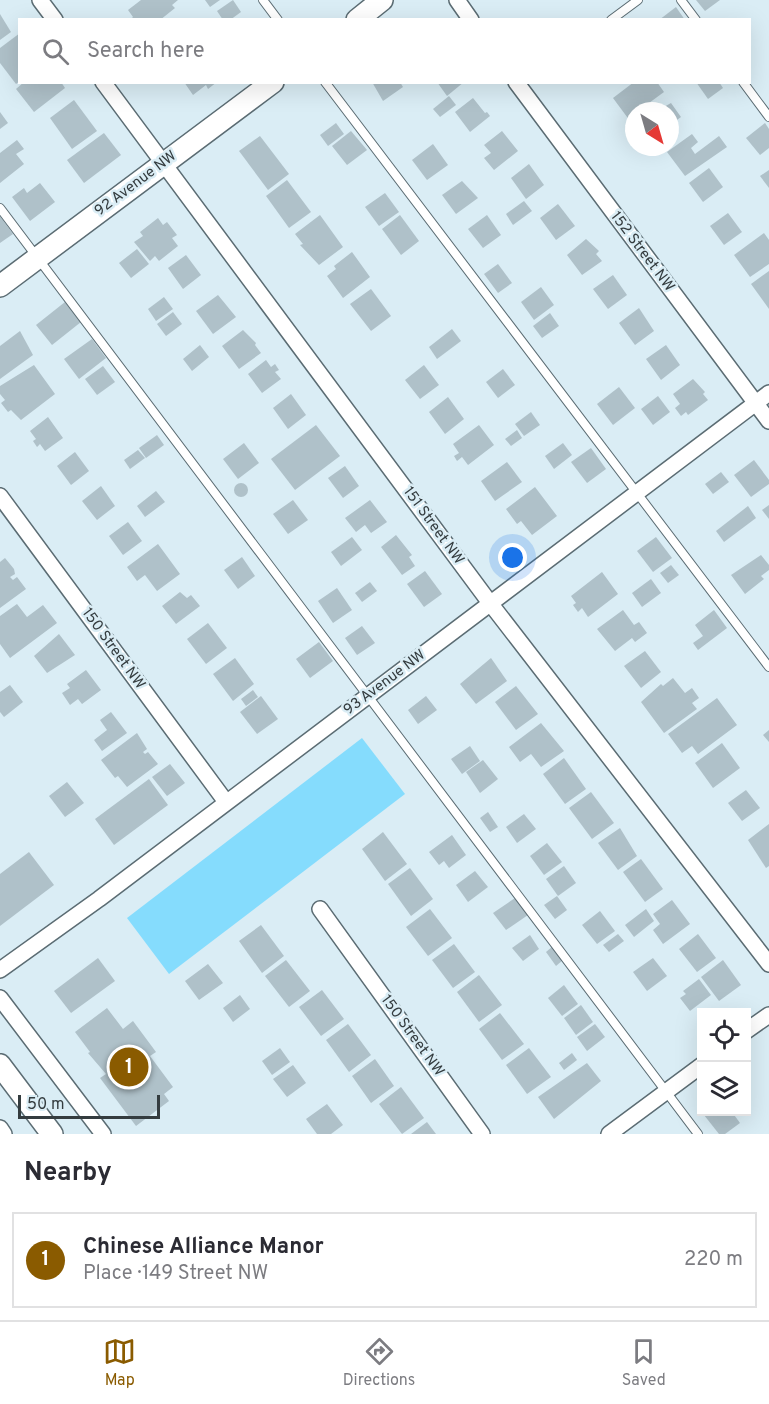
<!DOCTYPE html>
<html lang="en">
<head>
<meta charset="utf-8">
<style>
	:root { --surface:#fff; --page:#f2f2f3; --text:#2b2b33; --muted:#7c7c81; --line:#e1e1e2; --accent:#8a5b00 }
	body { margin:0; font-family:Overpass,sans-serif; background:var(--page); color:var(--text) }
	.controls { position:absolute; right:18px; bottom:18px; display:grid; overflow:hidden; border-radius:0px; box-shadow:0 6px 24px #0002 }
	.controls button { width:54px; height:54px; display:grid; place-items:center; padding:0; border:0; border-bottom:2px solid var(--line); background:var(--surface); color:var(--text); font:30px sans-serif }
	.compass { position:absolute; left:625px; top:102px; width:54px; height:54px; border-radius:50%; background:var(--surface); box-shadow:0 6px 24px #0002; rotate:143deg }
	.scale { position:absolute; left:18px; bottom:15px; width:142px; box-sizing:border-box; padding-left:6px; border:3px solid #343c3f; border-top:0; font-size:16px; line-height:21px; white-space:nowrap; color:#343c3f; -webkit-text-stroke:4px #daedf5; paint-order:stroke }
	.you { position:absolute; left:513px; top:558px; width:21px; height:21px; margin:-15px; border:4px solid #fff; border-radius:50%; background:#1a73e8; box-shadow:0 0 0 9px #1a73e833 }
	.badge { display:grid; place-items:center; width:39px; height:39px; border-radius:50%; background:var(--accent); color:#fff; font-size:20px; font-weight:700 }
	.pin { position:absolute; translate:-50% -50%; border:3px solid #fff; box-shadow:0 2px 6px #0006 }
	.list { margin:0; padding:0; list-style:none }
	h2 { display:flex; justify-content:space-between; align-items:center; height:78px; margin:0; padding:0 24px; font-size:26px }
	h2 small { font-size:20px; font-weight:400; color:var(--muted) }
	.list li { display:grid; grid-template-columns:39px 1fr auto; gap:18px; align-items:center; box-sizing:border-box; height:96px; margin:0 12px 12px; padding:0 12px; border:2px solid var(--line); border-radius:0px }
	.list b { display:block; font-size:22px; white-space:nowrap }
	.list p { margin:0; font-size:20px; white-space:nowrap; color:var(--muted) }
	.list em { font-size:20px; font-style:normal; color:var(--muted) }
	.icon { flex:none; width:33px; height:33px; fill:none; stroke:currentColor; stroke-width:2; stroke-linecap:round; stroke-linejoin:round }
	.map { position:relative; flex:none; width:769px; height:1134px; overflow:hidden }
	.search { position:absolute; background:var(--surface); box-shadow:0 6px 24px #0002; left:18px; right:18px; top:18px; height:66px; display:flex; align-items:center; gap:15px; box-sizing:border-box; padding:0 21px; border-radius:0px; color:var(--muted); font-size:22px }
	.sheet { height:186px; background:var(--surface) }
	nav { display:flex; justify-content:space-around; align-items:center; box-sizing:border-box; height:84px; border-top:2px solid var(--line); background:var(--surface); font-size:16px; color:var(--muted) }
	nav a { display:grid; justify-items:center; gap:3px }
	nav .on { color:var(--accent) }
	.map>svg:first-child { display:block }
	.green { fill:#85dcfd }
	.building { fill:#afc1c9 }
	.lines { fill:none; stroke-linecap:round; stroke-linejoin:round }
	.lane-casing { stroke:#5b6c73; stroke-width:10 }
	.street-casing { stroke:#5b6c73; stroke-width:18 }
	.secondary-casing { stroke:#5b6c73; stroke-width:24 }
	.lane { stroke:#fff; stroke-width:8 }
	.street { stroke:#fff; stroke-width:15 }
	.secondary { stroke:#fff; stroke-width:21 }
	.labels { text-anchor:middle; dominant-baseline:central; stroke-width:5; stroke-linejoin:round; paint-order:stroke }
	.street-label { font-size:15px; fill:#343c3f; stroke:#daedf5 }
</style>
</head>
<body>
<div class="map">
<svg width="769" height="1134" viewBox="0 0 769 1134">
	<rect width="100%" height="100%" fill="#daedf5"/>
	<path class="green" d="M362,738L405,794L169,974L127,918Z"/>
	<g class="building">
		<path d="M141,0H178L172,5L175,8L160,20H130L133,17L128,10Z"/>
		<path d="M205,0H220L210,7Z"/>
		<path d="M233,0L241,12L230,20H223L217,11Z"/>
		<path d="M696,0H720L705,11Z"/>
		<path d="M676,7L685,20H659Z"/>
		<path d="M0,14L11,32L0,40Z"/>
		<path d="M20,33V81L16,84L0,63V48Z"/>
		<path d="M24,82H61L65,88L34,112L16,89Z"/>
		<path d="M184,82H217L208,89L206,85L193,95Z"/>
		<path d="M372,82H400L403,87L383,101Z"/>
		<path d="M437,82H464L447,96Z"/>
		<path d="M634,82H657L664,92L638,111H634V117L630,121L613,98Z"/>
		<path d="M696,82H719L723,88L708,99Z"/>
		<path d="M449,96L456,105L440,117L433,109Z"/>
		<path d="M473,98L485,113L487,112L490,116L470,132L455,112Z"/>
		<path d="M74,100L97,131L72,149L50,118Z"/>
		<path d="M671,103L681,117L670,125V111H657Z"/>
		<path d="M0,112L8,123L0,129Z"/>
		<path d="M336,123L344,134L328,146L320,135Z"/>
		<path d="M765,123L769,129V148L760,155L746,138Z"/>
		<path d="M351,131L367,150L347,165L332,146Z"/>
		<path d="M502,131L518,151L494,170L484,158L491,153L484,145Z"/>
		<path d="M104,133L121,155L84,183L67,160Z"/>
		<path d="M692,134L698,142L691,148L695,154L719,136L727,147L685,176L667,152Z"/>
		<path d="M260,136L289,174L268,190L239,151Z"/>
		<path d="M17,140L24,149L16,154L24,164L0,183V153Z"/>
		<path d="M433,144L448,165L427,180L412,160Z"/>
		<path d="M529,164L544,185L526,199L511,178Z"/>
		<path d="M709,168L723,187L703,202L689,183Z"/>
		<path d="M769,170V188L760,176Z"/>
		<path d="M287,180L311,212L289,228L266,196Z"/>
		<path d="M462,181L478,198L456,214L442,195Z"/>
		<path d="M40,183L55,202L30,221L12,197L24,188L27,193Z"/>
		<path d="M385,193L399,212L379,226L365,207Z"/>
		<path d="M524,201L532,211L513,225L506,214Z"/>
		<path d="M558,204L575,226L556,240L540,218Z"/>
		<path d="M728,213L742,232L724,245L710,226Z"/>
		<path d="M320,215L343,247L319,265L300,245L303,244L295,234Z"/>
		<path d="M400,215L419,241L401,255L382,229Z"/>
		<path d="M487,215L501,235L483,248L468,229Z"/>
		<path d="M0,216L13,234L0,243Z"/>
		<path d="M158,218L163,225L167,222L177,235L172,238L178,246L159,261L155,256L150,261L134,242L143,236L140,232Z"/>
		<path d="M764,233L769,240V264L750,277L734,255Z"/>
		<path d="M586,239L599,251L596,254L602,261L582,275L567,255Z"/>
		<path d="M137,249L149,264L131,278L119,263Z"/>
		<path d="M352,252L370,277L343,298L327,276L336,269L334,266Z"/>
		<path d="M186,255L201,275L183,289L168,268Z"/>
		<path d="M498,264L512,283L498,293L484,274Z"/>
		<path d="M769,271V309L751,284Z"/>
		<path d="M613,275L627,295L608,309L593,289Z"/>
		<path d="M541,287L554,305L534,320L521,302Z"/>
		<path d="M371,289L391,316L371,331L350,304Z"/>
		<path d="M218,295L236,317L213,334L196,311Z"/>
		<path d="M164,297L173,309L156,321L148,309Z"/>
		<path d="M65,302L81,322L52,345L36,325Z"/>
		<path d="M639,308L654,331L635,345L619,323Z"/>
		<path d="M173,312L182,324L166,336L157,324Z"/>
		<path d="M550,313L559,326L542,338L533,326Z"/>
		<path d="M452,329L461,341L437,359L429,347Z"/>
		<path d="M243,330L256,343L255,345L261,353L239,369L222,346Z"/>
		<path d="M20,331L33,355L0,379V346Z"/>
		<path d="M92,339L106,358L79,379L64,359Z"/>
		<path d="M200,345L209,357L192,371L183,359Z"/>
		<path d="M666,345L680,365L661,380L646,359Z"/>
		<path d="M266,360L271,367L275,364L279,370L275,372L281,379L262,393L248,374Z"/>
		<path d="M34,365L55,394L21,420L11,410L8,412L1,403L5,400L0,394V386Z"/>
		<path d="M424,365L439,385L420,399L405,380Z"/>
		<path d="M103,366L115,382L97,395L85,379Z"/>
		<path d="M503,369L515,385L498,398L486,382Z"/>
		<path d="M693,379L705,392L703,394L708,400L688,415L686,412L681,416L675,408L680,404L673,394Z"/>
		<path d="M619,387L635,408L613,425L597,404Z"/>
		<path d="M291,394L306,415L288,429L273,408Z"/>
		<path d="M658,396L670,412L653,425L641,409Z"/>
		<path d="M448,397L464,419L445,434L429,412Z"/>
		<path d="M531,412L540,425L524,436L515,424Z"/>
		<path d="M48,417L63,438L45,451L40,444L37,447L33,441L36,439L30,431Z"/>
		<path d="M316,425L340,456L295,490L271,459Z"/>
		<path d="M479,425L494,445L468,465L462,457L457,461L454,456L459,453L453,444Z"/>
		<path d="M517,430L522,438L511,446L505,439Z"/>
		<path d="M157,435L164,445L146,458L139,448Z"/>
		<path d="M244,443L259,463L238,479L223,459Z"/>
		<path d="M563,443L572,455L554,469L545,456Z"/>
		<path d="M591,448L606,469L587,483L571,462Z"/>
		<path d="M138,450L145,458L130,469L124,460Z"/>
		<path d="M75,452L89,471L71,485L57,466Z"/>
		<path d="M754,460L769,480V484L751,497L734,475Z"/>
		<path d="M507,462L522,482L495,501L481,481Z"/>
		<path d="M345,466L359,486L343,498L328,478Z"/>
		<path d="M721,472L729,482L713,494L705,484Z"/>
		<circle cx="241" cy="490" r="7"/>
		<path d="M101,486L115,506L97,520L82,501Z"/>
		<path d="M535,487L557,516L532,535L521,521L517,524L506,509Z"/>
		<path d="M156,491L165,502L145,517L137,506Z"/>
		<path d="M293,500L308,520L288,534L273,514Z"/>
		<path d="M370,500L387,522L371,533L365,525L356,532L345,518Z"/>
		<path d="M769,505V519L762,510Z"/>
		<path d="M748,506L756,518L724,542L716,531Z"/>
		<path d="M128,522L142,541L123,555L109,536Z"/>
		<path d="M396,535L412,555L409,557L415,566L402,575L381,547Z"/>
		<path d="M352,537L362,550L341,566L331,552Z"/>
		<path d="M656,537L672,558L653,572L637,551Z"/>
		<path d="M158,544L180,574L157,591L145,575L137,581L127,567Z"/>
		<path d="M761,555L769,565V570L761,576L764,579L745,594L731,575Z"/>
		<path d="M242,557L255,576L238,589L224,570Z"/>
		<path d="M5,558L14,569L15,574L10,577L13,580L17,577L26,589L0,608V562Z"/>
		<path d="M671,565L679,575L668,583L660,573Z"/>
		<path d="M425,571L442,594L424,607L407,584Z"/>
		<path d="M602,572L618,594L588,617L582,608L578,612L573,605L576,603L571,596Z"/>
		<path d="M651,579L661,593L642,607L632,593Z"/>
		<path d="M370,582L377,591L362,602L355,593Z"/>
		<path d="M337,588L352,610L333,623L318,601Z"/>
		<path d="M180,592L187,598L191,595L200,606L176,624L162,606Z"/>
		<path d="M17,604L27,617L43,605L57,623L10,658L0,644V616Z"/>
		<path d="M623,610L634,625L639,622L647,633L635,642L632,638L615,651L597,629Z"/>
		<path d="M714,610L727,628L698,650L693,643L703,636L695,625Z"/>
		<path d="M208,623L227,648L206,664L187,639Z"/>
		<path d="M362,626L375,643L357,655L345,638Z"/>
		<path d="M59,634L75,655L47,673L34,656Z"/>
		<path d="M319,642L333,661L310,678L296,659Z"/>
		<path d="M645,651L661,672L641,688L624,666Z"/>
		<path d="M235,658L254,684L233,701L213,674Z"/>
		<path d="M491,658L507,681L476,704L460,684Z"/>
		<path d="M86,670L101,690L82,704L78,699L70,705L62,693L70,688L67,684Z"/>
		<path d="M673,678L685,693L692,688L699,698L692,703L697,709L664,733L641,702L661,684L663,686Z"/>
		<path d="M10,685L23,702L4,717L0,712V692Z"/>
		<path d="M516,686L538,714L516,730L495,702Z"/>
		<path d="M253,690L258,697L246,706L241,699Z"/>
		<path d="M261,696L278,719L257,734L240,712Z"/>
		<path d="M426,696L437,710L418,724L408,710Z"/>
		<path d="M717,698L737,725L698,754L692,746L682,753L668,734Z"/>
		<path d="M111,712L127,733L102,751L94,740L107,730L100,720Z"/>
		<path d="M541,723L564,751L541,767L531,754L520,762L509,747Z"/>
		<path d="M769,730V742L763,735Z"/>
		<path d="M137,733L147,749L143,752L145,754L148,752L158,764L127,787L118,776L115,778L101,760Z"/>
		<path d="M722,743L740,768L713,788L695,763Z"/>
		<path d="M470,746L480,761L462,774L451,759Z"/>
		<path d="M564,758L586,789L565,804L543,774Z"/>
		<path d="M483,760L498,779L480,793L466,772Z"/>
		<path d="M170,764L185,783L167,796L152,777Z"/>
		<path d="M149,779L168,805L114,845L95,819Z"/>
		<path d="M67,782L84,803L65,817L49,796Z"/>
		<path d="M746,790L760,808L742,821L728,803Z"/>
		<path d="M591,792L614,823L592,839L569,808Z"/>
		<path d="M488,812L498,827L490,832L480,818Z"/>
		<path d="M524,814L536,829L517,843L506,827Z"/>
		<path d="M769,824V866L766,868L748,840Z"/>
		<path d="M620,828L637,856L618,870L598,843Z"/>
		<path d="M383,832L407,864L385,881L362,849Z"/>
		<path d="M452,835L466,855L449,868L444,861L439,865L429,852Z"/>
		<path d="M547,843L562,862L544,875L530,856Z"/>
		<path d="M29,852L54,885L0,926V874Z"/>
		<path d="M641,859L663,889L645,902L623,872Z"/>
		<path d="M564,866L576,883L558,896L546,879Z"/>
		<path d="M410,868L433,899L411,916L388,884Z"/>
		<path d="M475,871L488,887L468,902L456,885Z"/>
		<path d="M557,896L567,910L555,919L544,905Z"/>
		<path d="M515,898L528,915L506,930L493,913Z"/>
		<path d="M672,900L690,924L663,944L653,930L660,924L653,914Z"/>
		<path d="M430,909L452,938L428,956L406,927Z"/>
		<path d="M646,909L654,921L634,937L625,925Z"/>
		<path d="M600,911L615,931L597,944L582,925Z"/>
		<path d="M261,925L284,956L262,973L239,941Z"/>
		<path d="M618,934L624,941L609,952L603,945Z"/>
		<path d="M698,934L716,958L697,972L679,949Z"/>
		<path d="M530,935L539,949L523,961L512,948Z"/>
		<path d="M454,944L475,972L453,988L432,960Z"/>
		<path d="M553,946L563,960L556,966L546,952Z"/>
		<path d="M98,958L115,981L71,1013L54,991Z"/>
		<path d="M653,958L667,976L647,991L633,972Z"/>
		<path d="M286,960L310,991L289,1007L265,976Z"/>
		<path d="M723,960L741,985L719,1001L701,977Z"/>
		<path d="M208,964L223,983L199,1000L185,981Z"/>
		<path d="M479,975L502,1005L479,1022L457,992Z"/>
		<path d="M699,979L711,995L690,1011L680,998L686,994L683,991Z"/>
		<path d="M564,985L578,1004L562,1016L548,998Z"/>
		<path d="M322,990L344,1019L321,1036L299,1007Z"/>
		<path d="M240,995L250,1009L233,1022L223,1008Z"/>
		<path d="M581,1005L593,1022L576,1035L564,1018Z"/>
		<path d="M107,1008L123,1029L133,1021L156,1052L150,1056L173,1087L164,1094L169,1101L136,1126L100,1078L106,1074L88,1053L90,1052L75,1032Z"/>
		<path d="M500,1013L524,1044L502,1060L479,1029Z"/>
		<path d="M348,1024L371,1055L349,1072L326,1040Z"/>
		<path d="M595,1024L605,1037L587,1051L577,1037Z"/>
		<path d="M280,1048L290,1062L272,1075L262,1061Z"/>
		<path d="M529,1048L551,1077L527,1094L506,1065Z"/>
		<path d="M572,1053L577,1060L564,1070L559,1063Z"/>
		<path d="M375,1059L394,1086L371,1103L352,1076Z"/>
		<path d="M587,1063L601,1081L554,1119L538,1097Z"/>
		<path d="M293,1065L306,1083L287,1097L273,1079Z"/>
		<path d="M401,1087L424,1118L402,1134L379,1104Z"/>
		<path d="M327,1104L343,1125L331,1134H317L306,1119Z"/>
		<path d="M708,1112H732L740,1123L725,1134H719L704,1115Z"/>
		<path d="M427,1122L436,1134H411Z"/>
	</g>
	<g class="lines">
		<g class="lane-casing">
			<g id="lane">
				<path d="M263,0L278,20"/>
				<path d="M681,0L696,20"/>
				<path d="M611,20L638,0"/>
				<path d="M325,82L769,667"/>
				<path d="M743,82L769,117"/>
				<path d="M0,208L698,1134"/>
			</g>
		</g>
		<g class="street-casing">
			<g id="street">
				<path d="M40,0L55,20"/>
				<path d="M457,0L471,20"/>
				<path d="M103,82L490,603L769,964"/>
				<path d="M516,82L769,421"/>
				<path d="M0,496L226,802"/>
				<path d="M320,909L482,1134"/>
				<path d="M0,970L99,899L769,393"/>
				<path d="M0,998L103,1134"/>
				<path d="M746,1031L769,1015"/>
				<path d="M0,1128L4,1134"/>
				<path d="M609,1134L702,1065"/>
			</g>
		</g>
		<g class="secondary-casing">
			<g id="secondary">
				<path d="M357,20L382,0"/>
				<path d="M0,286L273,82"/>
				<path d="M0,1065L52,1134"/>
			</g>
		</g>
		<use href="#lane" class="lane"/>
		<use href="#street" class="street"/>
		<use href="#secondary" class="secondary"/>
	</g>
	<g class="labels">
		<g class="street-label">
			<text transform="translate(136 184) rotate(-37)">92 Avenue NW</text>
			<text transform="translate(642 252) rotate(53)">152 Street NW</text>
			<text transform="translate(433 526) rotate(54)">151 Street NW</text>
			<text transform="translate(113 649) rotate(54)">150 Street NW</text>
			<text transform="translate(385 683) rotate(-37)">93 Avenue NW</text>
			<text transform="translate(412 1036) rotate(54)">150 Street NW</text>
		</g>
	</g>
</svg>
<div class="controls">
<button><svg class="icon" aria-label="locate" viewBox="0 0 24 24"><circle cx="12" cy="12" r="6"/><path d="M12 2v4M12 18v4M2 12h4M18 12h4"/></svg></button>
<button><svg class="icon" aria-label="layers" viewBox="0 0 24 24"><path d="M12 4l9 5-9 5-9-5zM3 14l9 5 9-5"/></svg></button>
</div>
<svg class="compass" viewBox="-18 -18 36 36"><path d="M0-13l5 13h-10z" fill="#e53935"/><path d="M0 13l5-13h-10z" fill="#7c7c81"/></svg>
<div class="scale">50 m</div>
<div class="you"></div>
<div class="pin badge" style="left:129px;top:1067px">1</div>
<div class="search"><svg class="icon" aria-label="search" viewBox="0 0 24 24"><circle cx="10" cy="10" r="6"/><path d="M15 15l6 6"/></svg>Search here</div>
</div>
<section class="sheet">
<h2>Nearby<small></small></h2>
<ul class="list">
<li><span class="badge">1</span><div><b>Chinese Alliance Manor</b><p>Place · 149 Street NW</p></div><em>220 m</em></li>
</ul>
</section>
<nav>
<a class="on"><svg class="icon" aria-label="map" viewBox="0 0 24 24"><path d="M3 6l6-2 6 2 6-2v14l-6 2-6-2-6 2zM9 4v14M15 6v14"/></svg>Map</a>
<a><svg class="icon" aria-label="directions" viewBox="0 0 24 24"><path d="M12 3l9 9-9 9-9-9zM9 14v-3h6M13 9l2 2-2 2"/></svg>Directions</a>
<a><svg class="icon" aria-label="saved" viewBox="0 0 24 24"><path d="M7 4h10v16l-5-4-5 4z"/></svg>Saved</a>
</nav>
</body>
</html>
